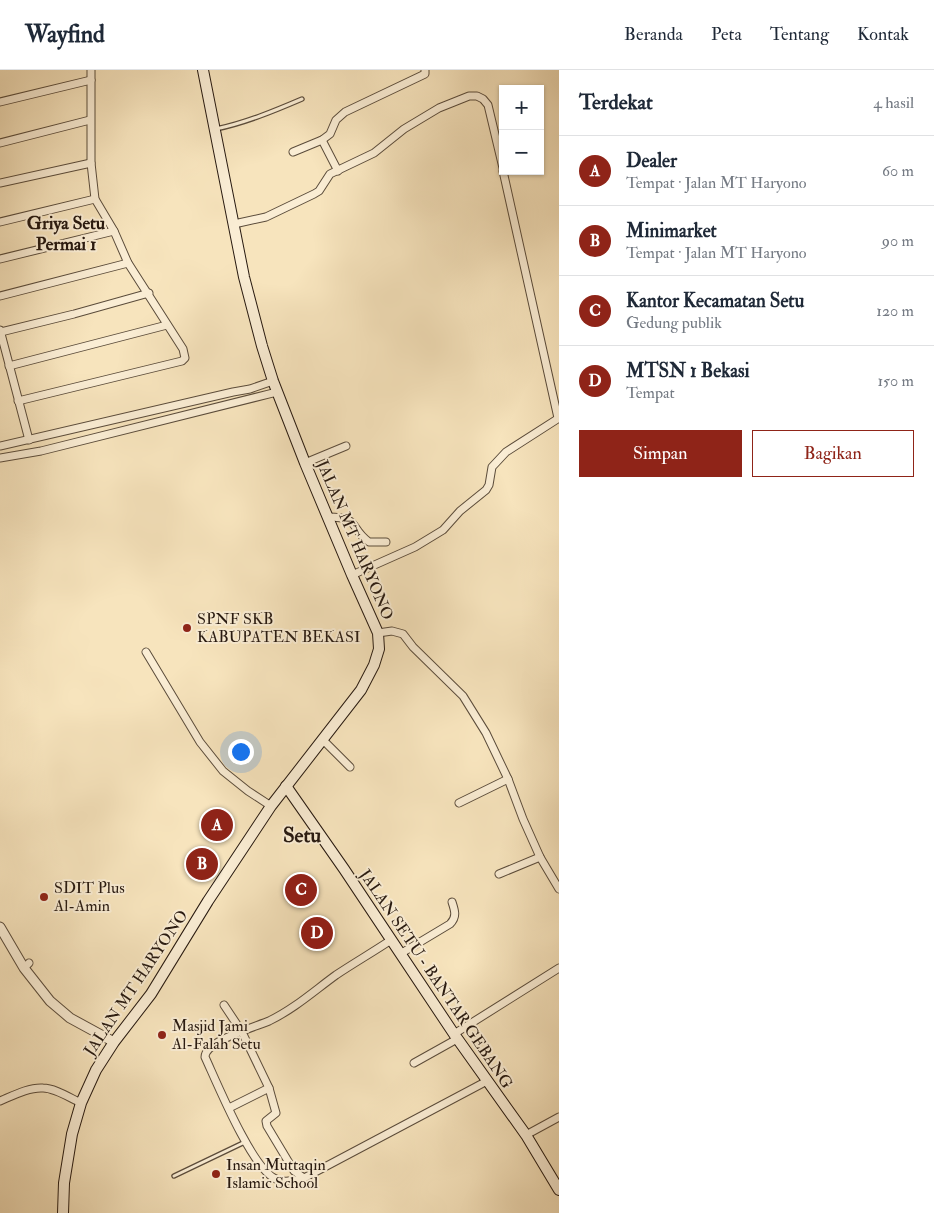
<!DOCTYPE html>
<html lang="id">
<head>
<meta charset="utf-8">
<style>
	:root { --surface:#fff; --page:#f2f2f3; --text:#1f2937; --muted:#747a83; --line:#e0e1e3; --accent:#8f2418 }
	body { margin:0; font-family:"IM FELL Double Pica",serif; background:var(--page); color:var(--text) }
	.controls { position:absolute; right:15px; top:15px; display:grid; overflow:hidden; border-radius:0px; box-shadow:0 1px 4px #0004 }
	.controls button { width:45px; height:45px; display:grid; place-items:center; padding:0; border:0; border-bottom:1px solid var(--line); background:var(--surface); color:var(--text); font:25px sans-serif }
	.you { position:absolute; left:240px; top:681px; width:18px; height:18px; margin:-12px; border:4px solid #fff; border-radius:50%; background:#1a73e8; box-shadow:0 0 0 8px #1a73e833 }
	.badge { display:grid; place-items:center; width:32px; height:32px; border-radius:50%; background:var(--accent); color:#fff; font-size:16px; font-weight:700 }
	.pin { position:absolute; translate:-50% -50%; border:2px solid #fff; box-shadow:0 1px 5px #0006 }
	.list { margin:0; padding:0; list-style:none }
	h2 { display:flex; justify-content:space-between; align-items:center; height:65px; margin:0; padding:0 20px; font-size:21px }
	h2 small { font-size:16px; font-weight:400; color:var(--muted) }
	.list li { display:grid; grid-template-columns:32px 1fr auto; gap:15px; align-items:center; box-sizing:border-box; height:70px; padding:0 20px; border-top:1px solid var(--line) }
	.list b { display:block; font-size:19px; white-space:nowrap }
	.list p { margin:0; font-size:16px; white-space:nowrap; color:var(--muted) }
	.list em { font-size:16px; font-style:normal; color:var(--muted) }
	.actions { display:flex; gap:10px; padding:15px 20px }
	.actions a { flex:1; padding:11px 0; border:1px solid var(--accent); border-radius:0px; text-align:center; font-size:18px; color:var(--accent) }
	.actions .main { background:var(--accent); color:#fff }
	.map { position:relative; flex:none; width:559px; height:1143px; overflow:hidden }
	header { display:flex; align-items:center; gap:30px; box-sizing:border-box; height:70px; padding:0 25px; background:var(--surface); border-bottom:1px solid var(--line) }
	header strong { font-size:24px }
	nav { display:flex; gap:28px; margin-inline-start:auto; font-size:18px }
	main { display:flex }
	aside { flex:1; background:var(--surface) }
	.map>svg:first-child { display:block }
	.lines { fill:none; stroke-linecap:round; stroke-linejoin:round }
	.service-casing { stroke:#5b4c3b; stroke-width:5.5 }
	.minor-casing { stroke:#5b4c3b; stroke-width:9 }
	.tertiary-casing { stroke:#5b4c3b; stroke-width:11 }
	.secondary-casing { stroke:#271910; stroke-width:12 }
	.service { stroke:#faedd4; stroke-width:3 }
	.minor { stroke:#faedd4; stroke-width:7 }
	.tertiary { stroke:#faedd4; stroke-width:9 }
	.secondary { stroke:#faedd4; stroke-width:10 }
	.poi-dot { fill:#8f2418; stroke:#faedd4; stroke-width:2 }
	.labels { text-anchor:middle; dominant-baseline:central; stroke-width:4; stroke-linejoin:round; paint-order:stroke }
	.street-label { font-size:16px; fill:#271910; stroke:#faedd4 }
	.poi-label { font-size:16px; fill:#271910; stroke:#faedd4; text-anchor:start }
	.neighbourhood-label { font-size:18px; font-weight:bold; fill:#271910; stroke:#faedd4 }
	.district-label { font-size:21px; font-weight:bold; fill:#271910; stroke:#faedd4 }
</style>
</head>
<body>
<header>
<strong>Wayfind</strong>
<nav><a>Beranda</a><a>Peta</a><a>Tentang</a><a>Kontak</a></nav>
</header>
<main>
<div class="map">
<svg width="559" height="1143" viewBox="0 0 559 1143">
	<rect width="100%" height="100%" fill="#f7e4bd"/>
	<filter id="stains"><feTurbulence type="fractalNoise" baseFrequency=".004" numOctaves="4"/><feColorMatrix values="0 0 0 0 .2 0 0 0 0 .09 0 0 0 0 .02 0 0 0 .5 -.17"/></filter>
	<radialGradient id="worn" r=".72"><stop offset=".6" stop-color="#630" stop-opacity="0"/><stop offset="1" stop-color="#630" stop-opacity=".3"/></radialGradient>
	<g class="lines">
		<g class="service-casing">
			<g id="service">
				<path d="M216,59C245,53 274,41 302,29"/>
				<path d="M174,1106L245,1072"/>
			</g>
		</g>
		<g class="minor-casing">
			<g id="minor">
				<path d="M0,32L91,10"/>
				<path d="M322,70L338,101"/>
				<path d="M0,73L90,50"/>
				<path d="M293,82L322,70L330,64L336,50L345,42L425,4V0"/>
				<path d="M503,101L558,348"/>
				<path d="M0,113L91,93"/>
				<path d="M0,152L95,129"/>
				<path d="M234,154L266,147L314,124L319,121L330,104L374,83L404,59L439,38L469,26H477L483,29L488,35L503,98"/>
				<path d="M0,189L114,161"/>
				<path d="M0,226L128,193"/>
				<path d="M0,260L29,370"/>
				<path d="M1,262L74,244L149,223"/>
				<path d="M9,296L167,255"/>
				<path d="M18,331L182,291L185,288L183,279L128,193L114,161L95,129L91,93V0"/>
				<path d="M0,376L233,322L250,319L273,311"/>
				<path d="M0,388L41,381L277,322"/>
				<path d="M305,393L346,376"/>
				<path d="M328,447C361,447 349,458 369,472H386"/>
				<path d="M352,505L415,477L443,460L460,441L486,420L489,415L492,397L506,382L559,348"/>
				<path d="M378,563L392,561L403,564L413,577L463,626L486,663L508,709L523,749L540,787L559,819"/>
				<path d="M146,582L200,672L223,701L248,721L271,736"/>
				<path d="M323,670L350,697"/>
				<path d="M459,733L508,709"/>
				<path d="M499,804L540,787"/>
				<path d="M391,870C373,882 354,893 336,905C314,921 294,939 269,951C255,957 205,971 205,987C217,1013 251,1096 274,1108C283,1114 294,1110 304,1108L487,1011"/>
				<path d="M400,884L450,854C457,847 455,841 452,832"/>
				<path d="M24,898L29,893"/>
				<path d="M224,935L242,962L269,1018L276,1043L266,1051L267,1056L294,1101L304,1108"/>
				<path d="M454,964L559,898"/>
				<path d="M414,993L457,969"/>
				<path d="M0,1031C12,1026 29,1017 43,1018C55,1018 70,1028 81,1033"/>
				<path d="M229,1038L269,1018"/>
				<path d="M526,1065L559,1047"/>
			</g>
		</g>
		<g class="tertiary-casing">
			<path id="tertiary" d="M0,857L24,898L50,931L70,948L114,972"/>
		</g>
		<g class="secondary-casing">
			<g id="secondary">
				<path d="M286,716L344,799L454,964L526,1065L559,1120"/>
				<path d="M63,1143L64,1113L72,1064L81,1033L96,1000L114,972L151,924L208,831L271,736L361,620L374,595L379,579L378,563L352,505L305,393L273,311L262,276L244,207L203,0"/>
			</g>
		</g>
		<use href="#service" class="service"/>
		<use href="#minor" class="minor"/>
		<use href="#tertiary" class="tertiary"/>
		<use href="#secondary" class="secondary"/>
	</g>
	<g class="poi-dot">
		<circle cx="187" cy="558" r="5"/>
		<circle cx="44" cy="827" r="5"/>
		<circle cx="162" cy="965" r="5"/>
		<circle cx="216" cy="1104" r="5"/>
	</g>
	<g class="labels">
		<g class="street-label">
			<text transform="translate(355 470) rotate(67)">JALAN MT HARYONO</text>
			<text transform="translate(436 909) rotate(56)">JALAN SETU - BANTAR GEBANG</text>
			<text transform="translate(136 913) rotate(-56)">JALAN MT HARYONO</text>
		</g>
		<g class="poi-label">
			<text x="197" y="549">SPNF SKB<tspan x="197" dy="18">KABUPATEN BEKASI</tspan></text>
			<text x="54" y="818">SDIT Plus<tspan x="54" dy="18">Al-Amin</tspan></text>
			<text x="172" y="956">Masjid Jami<tspan x="172" dy="18">Al-Falah Setu</tspan></text>
			<text x="226" y="1095">Insan Muttaqin<tspan x="226" dy="18">Islamic School</tspan></text>
		</g>
		<g class="neighbourhood-label">
			<text x="66" y="153">Griya Setu<tspan x="66" dy="21">Permai 1</tspan></text>
		</g>
		<g class="district-label">
			<text x="302" y="765">Setu</text>
		</g>
	</g>
	<rect width="100%" height="100%" filter="url(#stains)"/>
	<rect width="100%" height="100%" fill="url(#worn)"/>
</svg>
<div class="controls">
<button>+</button>
<button>−</button>
</div>
<div class="you"></div>
<div class="pin badge" style="left:217px;top:755px">A</div>
<div class="pin badge" style="left:202px;top:794px">B</div>
<div class="pin badge" style="left:301px;top:820px">C</div>
<div class="pin badge" style="left:317px;top:863px">D</div>
</div>
<aside>
<h2>Terdekat<small>4 hasil</small></h2>
<ul class="list">
<li><span class="badge">A</span><div><b>Dealer</b><p>Tempat · Jalan MT Haryono</p></div><em>60 m</em></li>
<li><span class="badge">B</span><div><b>Minimarket</b><p>Tempat · Jalan MT Haryono</p></div><em>90 m</em></li>
<li><span class="badge">C</span><div><b>Kantor Kecamatan Setu</b><p>Gedung publik</p></div><em>120 m</em></li>
<li><span class="badge">D</span><div><b>MTSN 1 Bekasi</b><p>Tempat</p></div><em>150 m</em></li>
</ul>
<div class="actions"><a class="main">Simpan</a><a>Bagikan</a></div>
</aside>
</main>
</body>
</html>
